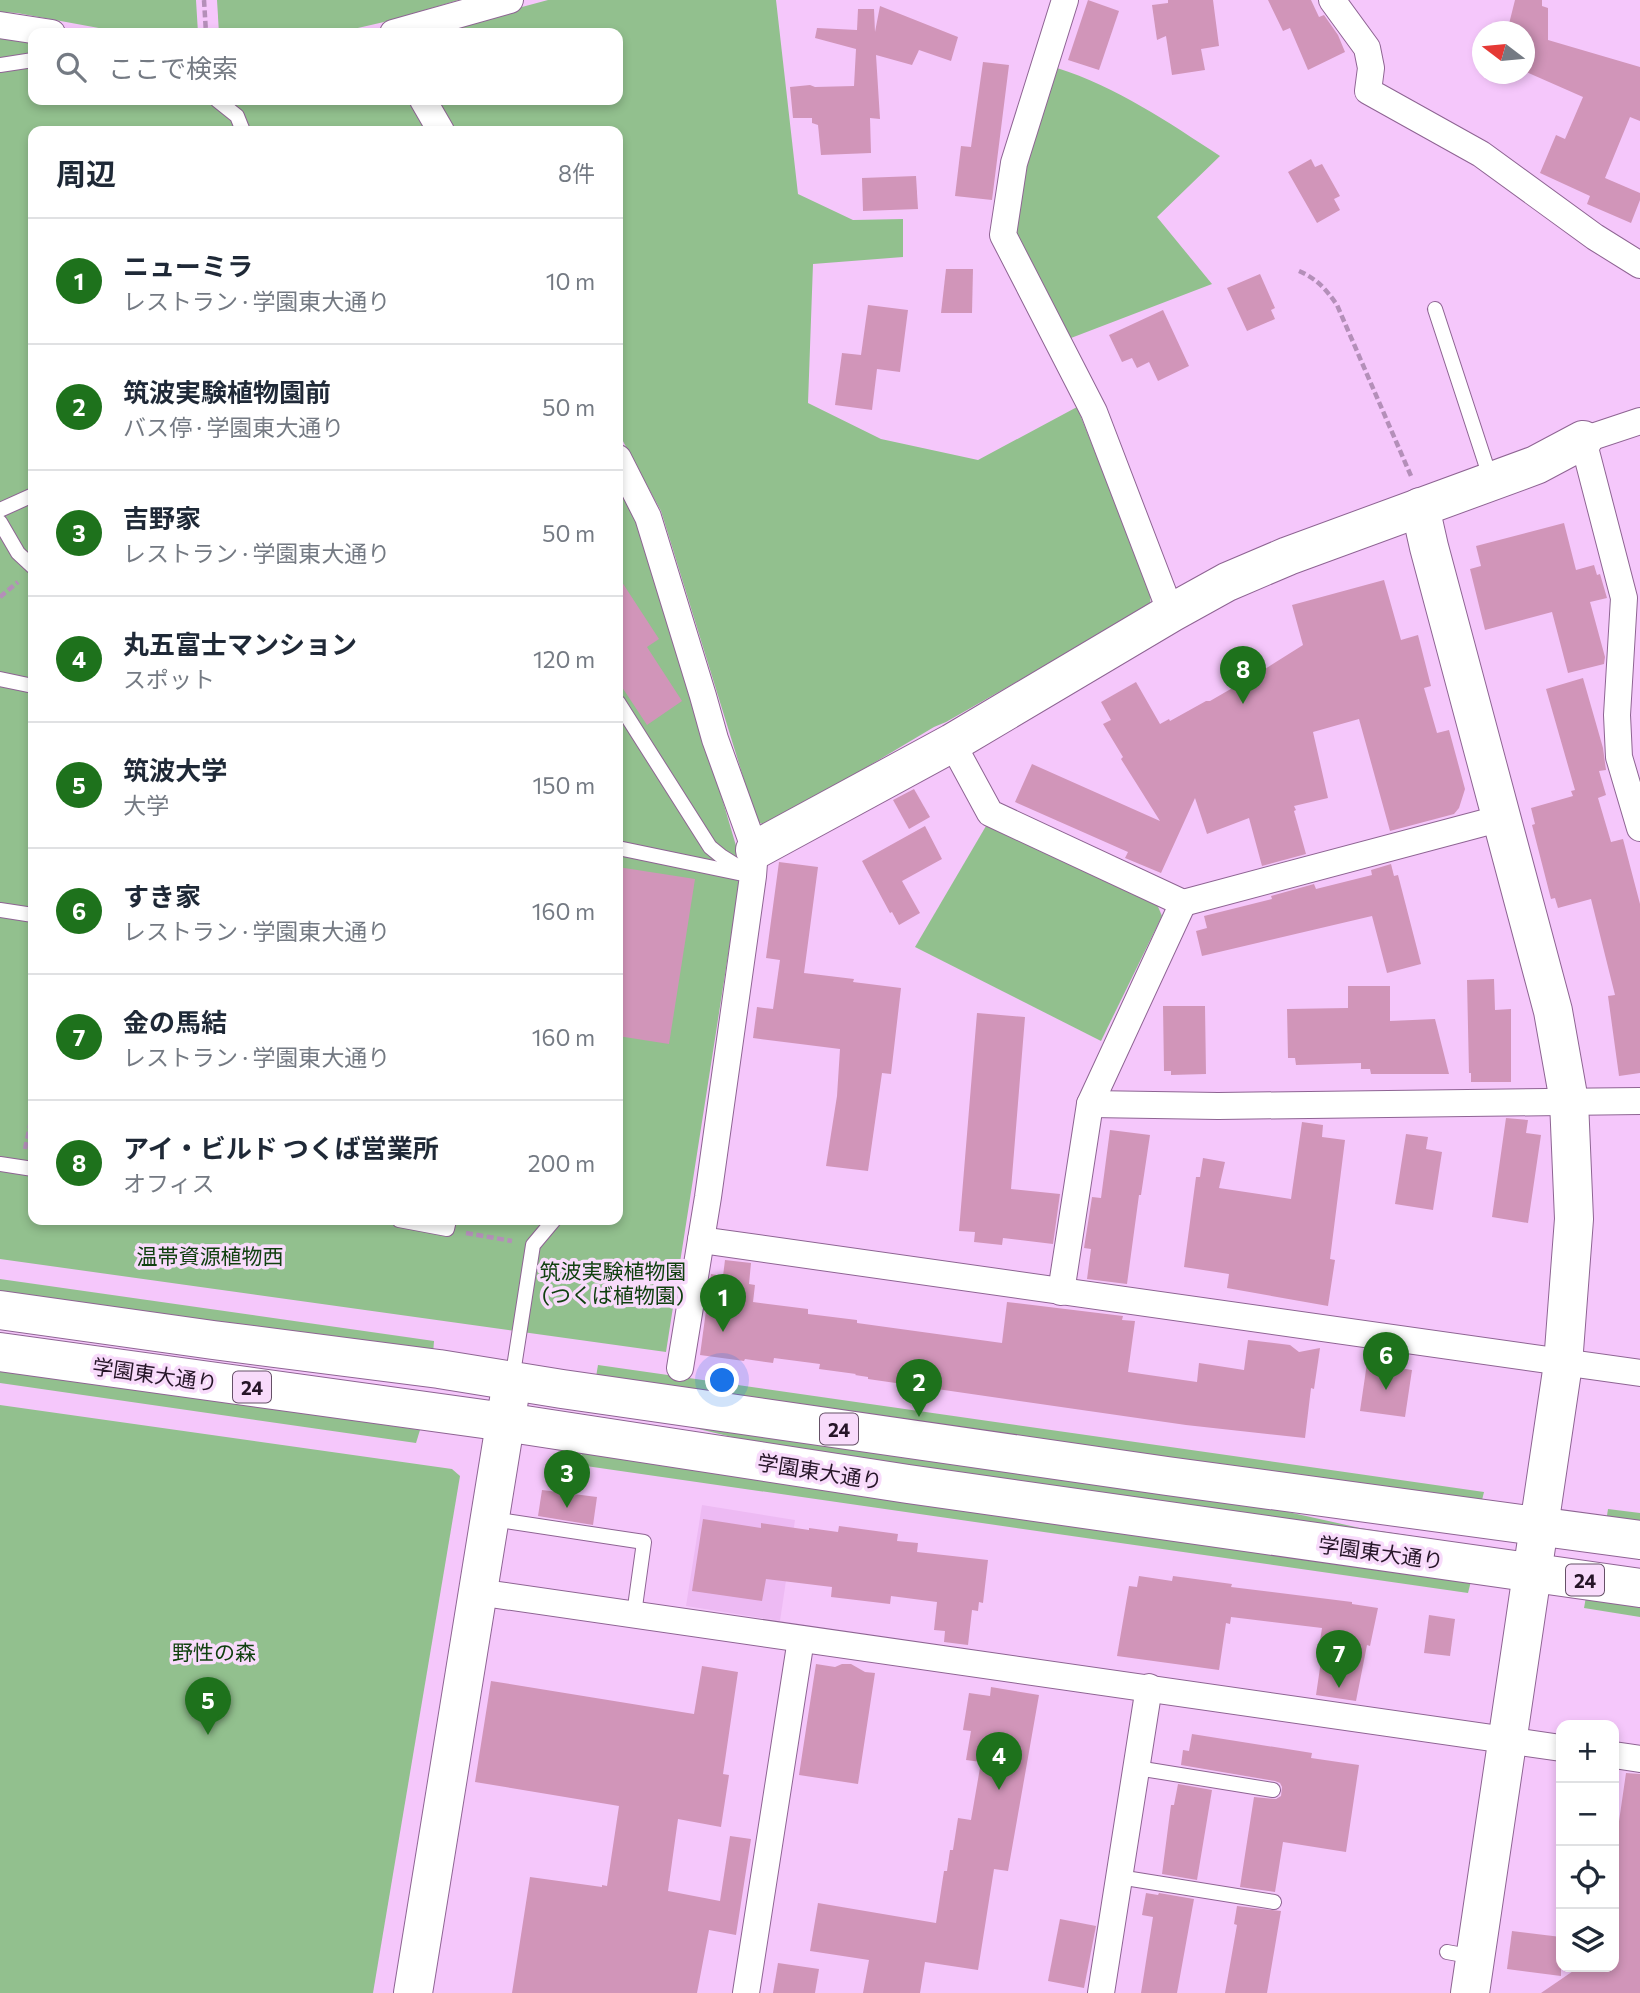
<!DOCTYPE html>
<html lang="ja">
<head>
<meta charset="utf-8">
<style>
	:root { --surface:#fff; --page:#f2f2f3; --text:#1f2937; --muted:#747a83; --line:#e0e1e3; --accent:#1e721c }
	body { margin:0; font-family:Commissioner,"Noto Sans JP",sans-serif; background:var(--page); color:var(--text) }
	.controls { position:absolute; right:21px; bottom:21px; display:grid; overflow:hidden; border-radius:14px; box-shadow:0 4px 10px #0003 }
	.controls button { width:63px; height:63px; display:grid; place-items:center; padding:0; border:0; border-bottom:2px solid var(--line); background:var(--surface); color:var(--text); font:35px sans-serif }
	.compass { position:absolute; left:1472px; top:21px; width:63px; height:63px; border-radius:50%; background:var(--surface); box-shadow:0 4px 10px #0003; rotate:286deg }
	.you { position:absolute; left:723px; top:1381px; width:24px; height:24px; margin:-18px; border:5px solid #fff; border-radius:50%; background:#1a73e8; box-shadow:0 0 0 10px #1a73e833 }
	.badge { display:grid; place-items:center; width:46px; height:46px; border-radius:50%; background:var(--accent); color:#fff; font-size:23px; font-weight:700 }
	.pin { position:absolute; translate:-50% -58px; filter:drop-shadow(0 2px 4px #0008) }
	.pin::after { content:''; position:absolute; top:37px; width:24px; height:21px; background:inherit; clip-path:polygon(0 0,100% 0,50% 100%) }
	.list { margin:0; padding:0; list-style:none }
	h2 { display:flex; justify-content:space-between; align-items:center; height:91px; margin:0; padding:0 28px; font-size:30px }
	h2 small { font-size:23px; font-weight:400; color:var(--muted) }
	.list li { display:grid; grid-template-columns:46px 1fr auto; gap:21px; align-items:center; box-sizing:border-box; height:126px; padding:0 28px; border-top:2px solid var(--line) }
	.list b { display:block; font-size:26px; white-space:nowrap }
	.list p { margin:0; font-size:23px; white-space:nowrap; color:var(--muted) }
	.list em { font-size:23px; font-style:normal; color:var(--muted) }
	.icon { flex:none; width:38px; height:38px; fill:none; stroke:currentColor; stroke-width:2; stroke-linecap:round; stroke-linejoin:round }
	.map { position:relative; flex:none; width:1640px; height:1993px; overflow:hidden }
	.search { position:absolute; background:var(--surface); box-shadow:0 4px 10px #0003; left:28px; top:28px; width:595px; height:77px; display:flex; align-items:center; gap:18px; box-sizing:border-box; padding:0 24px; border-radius:14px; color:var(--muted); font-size:26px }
	.panel { position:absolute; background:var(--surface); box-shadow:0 4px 10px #0003; left:28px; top:126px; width:595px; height:1099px; border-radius:14px }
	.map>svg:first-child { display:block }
	.built { fill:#edbaf3 }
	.green { fill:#92c08e }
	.building { fill:#d195b9 }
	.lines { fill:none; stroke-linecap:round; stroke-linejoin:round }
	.lane-casing { stroke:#8e6493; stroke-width:16 }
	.street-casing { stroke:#8e6493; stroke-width:28 }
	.secondary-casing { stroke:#8e6493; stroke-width:40 }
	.primary-casing { stroke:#8e6493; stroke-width:40 }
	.path { stroke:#b48fb9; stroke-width:4.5; stroke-dasharray:7 3.5; stroke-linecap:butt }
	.lane { stroke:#fff; stroke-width:14 }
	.street { stroke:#fff; stroke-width:26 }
	.secondary { stroke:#fff; stroke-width:38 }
	.primary { stroke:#fff; stroke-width:38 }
	.labels { text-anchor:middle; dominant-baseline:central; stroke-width:7; stroke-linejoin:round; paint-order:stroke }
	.shield { fill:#f8dbfb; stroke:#655067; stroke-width:2 }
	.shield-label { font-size:19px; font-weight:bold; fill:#261528 }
	.park-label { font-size:21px; fill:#10400f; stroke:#f8dbfb }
	.street-label { font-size:21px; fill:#261528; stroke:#f8dbfb }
</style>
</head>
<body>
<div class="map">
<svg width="1640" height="1993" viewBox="0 0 1640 1993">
	<rect width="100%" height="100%" fill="#f5c7fb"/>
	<path class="built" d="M702,1505L795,1520L780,1621L686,1606Z"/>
	<g class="green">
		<path d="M0,0H196L198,33H126L17,13L0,12Z"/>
		<path d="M217,0H459L384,22L336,33H219Z"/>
		<path d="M548,0H776L798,194L853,220L903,219V257L813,264L808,403L881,439L978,460L1077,407L1151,592L1150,606L946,722L934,727L768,826L757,822L661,511L618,432V131H455L438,100H618V33H425Z"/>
		<path d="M0,35L33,40V100H412L429,131H33V1220H618V485L639,524L698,717L742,866L666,1352L0,1259Z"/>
		<path d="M1057,68C1117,87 1168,122 1220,156L1157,217L1212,284L1071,338L1011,233L1021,158Z"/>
		<path d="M986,826L1156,902L1162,916L1101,1041L915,947Z"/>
		<path d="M0,1279L434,1341L433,1354L0,1291Z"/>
		<path d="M598,1365L1484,1492L1481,1504L596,1377Z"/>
		<path d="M0,1369L420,1430L416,1443L0,1383Z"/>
		<path d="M0,1405L452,1469L460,1476L373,1993H0Z"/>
		<path d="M678,1424L1256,1505L1360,1528L1472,1545L1471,1549L786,1450Z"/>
		<path d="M582,1453L1471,1581L1468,1593L579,1465Z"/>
		<path d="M1608,1509L1640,1513V1527L1606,1522Z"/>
		<path d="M1586,1597L1640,1604V1617L1584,1608Z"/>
	</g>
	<g class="building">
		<path d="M1088,0L1119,11L1099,70L1068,60Z"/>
		<path d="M1168,0H1213L1219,46L1201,49L1205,70L1172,75L1166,36L1157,40L1152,5L1168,3Z"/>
		<path d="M1268,0H1311L1319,17L1324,15L1338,35L1345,52L1308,70L1290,28L1283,31Z"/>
		<path d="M1515,0H1542V6L1548,8V40L1640,67V121L1630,117L1605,178L1640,193V200L1631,223L1587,204L1590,196L1540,173L1556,135L1565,139L1583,97L1524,71V32H1507Z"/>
		<path d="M880,6L958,37L951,61L919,50L912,65L876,55L880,119L870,118L871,153L821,155L818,125L812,123V118H793L790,87L810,85L815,87L854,86L856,49L815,38L817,28L857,30L858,9H874L875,32Z"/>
		<path d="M983,62L1009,65L992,200L955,196L961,146L971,147Z"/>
		<path d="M1311,159L1315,167L1322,164L1340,196L1334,199L1340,210L1317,223L1288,172Z"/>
		<path d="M916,176L918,209L863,211L862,178Z"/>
		<path d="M946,269H973L972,313H941Z"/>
		<path d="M1260,274L1275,308L1271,310L1275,319L1247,331L1227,288Z"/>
		<path d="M868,305L908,310L900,372L877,369L872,410L835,405L842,353L861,355Z"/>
		<path d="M1163,310L1189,366L1158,381L1149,362L1137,368L1132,358L1122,362L1109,335Z"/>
		<path d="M1564,523L1576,570L1594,565L1597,575L1600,574L1607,598L1590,602L1605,657L1604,664L1568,673L1552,612L1485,630L1470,569L1481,566L1476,546Z"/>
		<path d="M618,576L659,639L647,647L682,701L647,725L618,681Z"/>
		<path d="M1384,580L1401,640L1418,635L1431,686L1424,688L1437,733L1449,730L1465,789L1459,808L1454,814L1390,831L1359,719L1313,732L1328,798L1294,806L1296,810L1294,811L1306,854L1262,866L1249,818L1207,834L1195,798L1161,873L1125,858L1128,852L1015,802L1032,764L1160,821L1121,759L1123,757L1103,724L1111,720L1101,702L1136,682L1160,724L1169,719L1170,721L1206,701H1210L1236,686L1239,680L1262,669H1265L1303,645L1292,605Z"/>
		<path d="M1583,678L1603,748L1606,770L1599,771L1606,795L1598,798L1611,842L1623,839L1640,904V1073L1619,1076L1608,996L1615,995L1591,899L1558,908L1555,898L1551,899L1532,825L1535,824L1531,808L1573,796L1571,791L1575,790L1546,689Z"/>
		<path d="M914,789L930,817L909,829L893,800Z"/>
		<path d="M925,826L942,859L902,881L920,913L899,925L892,912L890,913L862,861Z"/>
		<path d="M779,862L818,867L804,973L854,979L853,982L901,988L891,1074L882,1073L868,1171L826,1166L837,1096L840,1049L753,1038L757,1007L773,1009L780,960L766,958Z"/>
		<path d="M1391,864L1394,876L1398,875L1421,964L1387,973L1372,916L1202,956L1196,931L1207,928L1204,916L1272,899L1271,896L1314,884L1316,889L1372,875L1371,870Z"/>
		<path d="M618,867L695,879L669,1044L618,1036Z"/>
		<path d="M1494,979L1495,1010L1511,1009V1082H1471V1073H1469L1467,980Z"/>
		<path d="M1348,986H1390V1021L1435,1019L1449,1074H1371L1370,1069H1361V1063L1296,1065L1295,1058H1288L1287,1009L1348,1008Z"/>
		<path d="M1163,1006H1205L1206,1074L1171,1075V1071H1164Z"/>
		<path d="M977,1013L1025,1017L1011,1189L1060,1194L1053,1244L1003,1238L1002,1245L974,1242L975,1232L959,1231Z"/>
		<path d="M1506,1118L1528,1120L1526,1133L1541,1135L1528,1223L1492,1217Z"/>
		<path d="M1302,1122L1323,1125L1322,1137L1345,1140L1330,1259L1335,1260L1328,1306L1227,1288L1229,1274L1184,1267L1196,1177H1200L1203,1158L1225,1162L1219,1188L1291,1199Z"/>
		<path d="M1110,1130L1150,1135L1141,1195H1139L1127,1284L1087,1279L1091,1249L1084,1248L1092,1197L1101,1198Z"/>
		<path d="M1406,1134L1428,1137L1426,1149L1442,1152L1433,1210L1395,1204Z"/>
		<path d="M725,1260L751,1263L749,1284L755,1285L753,1302L808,1309V1314L857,1320V1323L1002,1343L1007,1302L1123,1316L1122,1320L1135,1321L1128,1372L1197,1382L1199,1363L1244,1370L1248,1340L1290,1345L1299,1352L1320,1348L1314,1389L1311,1388L1305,1438L1186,1425L868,1379V1377L855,1375L856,1374L819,1369L820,1364L774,1358L773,1363L745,1359L744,1361L700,1355L711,1274L723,1276Z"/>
		<path d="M1367,1363L1412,1370L1405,1417L1360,1411Z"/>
		<path d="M542,1490L597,1497L593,1525L538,1516Z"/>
		<path d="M703,1519L761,1528V1523L809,1530V1528L838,1532L839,1526L898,1534L897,1541L918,1543L917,1552L988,1560L983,1603L979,1602L978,1611L972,1610L968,1645L944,1642L945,1631L934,1630L937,1602L891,1596L890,1604L831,1597L832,1587L766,1579L762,1601L692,1591Z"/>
		<path d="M1139,1576L1172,1581L1173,1576L1232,1584L1231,1587L1352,1602V1604L1378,1608L1370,1646L1367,1645L1356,1701L1316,1695L1321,1661L1317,1660L1322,1628L1231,1617L1230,1624L1226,1623L1219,1670L1117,1656L1129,1586L1137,1587Z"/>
		<path d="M1429,1615L1455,1619L1450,1656L1424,1653Z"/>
		<path d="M816,1664L835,1667L842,1664H851L865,1672L875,1673L858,1784L799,1775Z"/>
		<path d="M702,1666L738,1672L723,1774L729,1775L721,1827L678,1819L668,1891L720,1901L730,1836L751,1839L736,1935L709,1930L697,1993H512L530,1877L602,1887V1885L607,1886L619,1806L475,1782L491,1681L694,1714Z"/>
		<path d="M991,1687L1039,1695L1008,1871L994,1869L978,1970L925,1962L920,1993H863L869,1960L810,1951L818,1903L936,1923L944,1871H947L950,1850H953L958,1818L971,1820L981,1762L966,1760L971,1731L963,1730L969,1693L990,1696Z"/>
		<path d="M1192,1734L1312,1753L1311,1758L1359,1765L1346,1852L1283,1842L1275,1892L1240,1887L1254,1797L1276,1799L1281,1796L1282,1787L1280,1783L1275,1781L1181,1765L1183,1750L1189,1751Z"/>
		<path d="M1626,1773L1640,1774V1993H1541L1579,1967H1614V1856Z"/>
		<path d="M1178,1784L1212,1790L1197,1880L1162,1874L1171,1805H1174Z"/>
		<path d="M1146,1893L1158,1895L1159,1893L1194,1899L1177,1993H1141L1153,1917L1142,1915Z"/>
		<path d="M1237,1906L1281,1911L1267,1993H1225L1237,1925L1234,1924Z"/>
		<path d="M1060,1919L1096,1926L1084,1988L1048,1981Z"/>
		<path d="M1512,1931L1561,1937V1976L1507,1969Z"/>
		<path d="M778,1963L819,1969L815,1993H773Z"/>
	</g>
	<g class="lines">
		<g class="lane-casing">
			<g id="lane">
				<path d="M0,65L33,60"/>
				<path d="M217,100L237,116L243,131"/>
				<path d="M1435,309L1491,480"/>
				<path d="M0,510L33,495"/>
				<path d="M0,522L18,553L33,567"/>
				<path d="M0,679L33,686"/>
				<path d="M618,702L710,847L721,856L753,876"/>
				<path d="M618,848L743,874"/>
				<path d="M0,910L33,915"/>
				<path d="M0,1164L33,1169"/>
				<path d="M399,1220L447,1229L449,1220"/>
				<path d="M512,1380L533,1245L554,1220"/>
				<path d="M492,1519L644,1542L634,1614"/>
				<path d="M1137,1768L1273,1790"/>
				<path d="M1119,1877L1274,1902"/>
				<path d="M1447,1952L1474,1957"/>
			</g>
		</g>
		<g class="street-casing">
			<g id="street">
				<path d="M1065,0L1014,163L1003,235L1094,412L1171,613"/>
				<path d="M1332,0L1367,48L1371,68L1368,91L1481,154L1595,237L1640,265"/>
				<path d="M0,25L52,33"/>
				<path d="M393,33L510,0"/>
				<path d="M423,100L441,131"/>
				<path d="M1640,421L1583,440L1624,598L1617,715L1619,757L1640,828"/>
				<path d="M618,458L648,517L703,696L715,739L755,850L753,876L708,1197L680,1368"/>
				<path d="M952,743L990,813L1183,903L1502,818"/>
				<path d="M1090,1104L1218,1106L1640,1101"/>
				<path d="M701,1240L1640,1373"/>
				<path d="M1061,1292L1090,1104L1183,903"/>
				<path d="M477,1592L1561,1748"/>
				<path d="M1614,1755L1640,1759"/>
				<path d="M746,1993L801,1639"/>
				<path d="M1101,1993L1149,1687"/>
			</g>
		</g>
		<g class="secondary-casing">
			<g id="secondary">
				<path d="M1420,507L1429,547L1553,1011L1569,1101L1574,1219L1563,1364L1470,1993"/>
				<path d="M755,850L952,743L1171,613L1227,582L1288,556L1536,465L1583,440"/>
				<path d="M413,1993L512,1381"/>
			</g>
		</g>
		<g class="primary-casing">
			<g id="primary">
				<path d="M0,1310L213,1340L439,1369L562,1389L1167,1476L1640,1540"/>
				<path d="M0,1352L505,1422L908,1484L1640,1588"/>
			</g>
		</g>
		<g class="path">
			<path d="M204,0L206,33"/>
			<path d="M1299,271C1317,279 1326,289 1337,305L1411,476"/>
			<path d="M0,597L18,582"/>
			<path d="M25,1149L33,1111"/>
			<path d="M466,1233L512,1241"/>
		</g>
		<use href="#lane" class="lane"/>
		<use href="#street" class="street"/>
		<use href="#secondary" class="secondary"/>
		<use href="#primary" class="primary"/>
	</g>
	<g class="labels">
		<g class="shield">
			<rect x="233" y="1371.5" width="38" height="31" rx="5"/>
			<rect x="820" y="1413.5" width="38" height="31" rx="5"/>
			<rect x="1566" y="1564.5" width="38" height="31" rx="5"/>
		</g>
		<g class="shield-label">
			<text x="252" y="1387">24</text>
			<text x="839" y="1429">24</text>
			<text x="1585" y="1580">24</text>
		</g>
		<g class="park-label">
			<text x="210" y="1255">温帯資源植物西</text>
			<text x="613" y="1270">筑波実験植物園<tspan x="613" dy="24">(つくば植物園)</tspan></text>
			<text x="214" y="1651">野性の森</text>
		</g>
		<g class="street-label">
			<text transform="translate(155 1374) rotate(8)">学園東大通り</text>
			<text transform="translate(820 1471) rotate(9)">学園東大通り</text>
			<text transform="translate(1381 1552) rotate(8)">学園東大通り</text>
		</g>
	</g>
</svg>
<div class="controls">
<button>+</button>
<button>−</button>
<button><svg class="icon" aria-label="locate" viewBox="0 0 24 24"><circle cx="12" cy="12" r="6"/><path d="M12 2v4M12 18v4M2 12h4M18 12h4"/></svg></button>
<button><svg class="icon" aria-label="layers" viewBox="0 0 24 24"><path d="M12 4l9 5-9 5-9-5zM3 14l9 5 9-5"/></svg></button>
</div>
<svg class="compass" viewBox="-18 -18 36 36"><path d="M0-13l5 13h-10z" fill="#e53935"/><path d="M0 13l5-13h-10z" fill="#747a83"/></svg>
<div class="you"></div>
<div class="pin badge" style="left:723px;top:1332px">1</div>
<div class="pin badge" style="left:919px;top:1417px">2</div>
<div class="pin badge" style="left:567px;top:1508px">3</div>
<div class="pin badge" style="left:999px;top:1790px">4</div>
<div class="pin badge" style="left:208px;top:1735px">5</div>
<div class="pin badge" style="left:1386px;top:1390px">6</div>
<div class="pin badge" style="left:1339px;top:1688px">7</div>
<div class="pin badge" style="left:1243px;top:704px">8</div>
<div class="search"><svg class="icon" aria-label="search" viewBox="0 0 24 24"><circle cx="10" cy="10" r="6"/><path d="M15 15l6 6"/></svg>ここで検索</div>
<section class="panel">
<h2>周辺<small>8件</small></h2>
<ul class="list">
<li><span class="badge">1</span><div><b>ニューミラ</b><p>レストラン · 学園東大通り</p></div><em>10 m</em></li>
<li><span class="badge">2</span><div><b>筑波実験植物園前</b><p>バス停 · 学園東大通り</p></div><em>50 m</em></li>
<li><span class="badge">3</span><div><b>吉野家</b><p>レストラン · 学園東大通り</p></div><em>50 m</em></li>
<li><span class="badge">4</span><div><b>丸五富士マンション</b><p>スポット</p></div><em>120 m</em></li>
<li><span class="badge">5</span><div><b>筑波大学</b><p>大学</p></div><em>150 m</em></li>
<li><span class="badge">6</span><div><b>すき家</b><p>レストラン · 学園東大通り</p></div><em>160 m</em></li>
<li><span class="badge">7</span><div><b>金の馬結</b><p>レストラン · 学園東大通り</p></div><em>160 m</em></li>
<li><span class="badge">8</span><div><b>アイ・ビルド つくば営業所</b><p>オフィス</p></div><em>200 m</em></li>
</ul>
</section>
</div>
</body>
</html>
